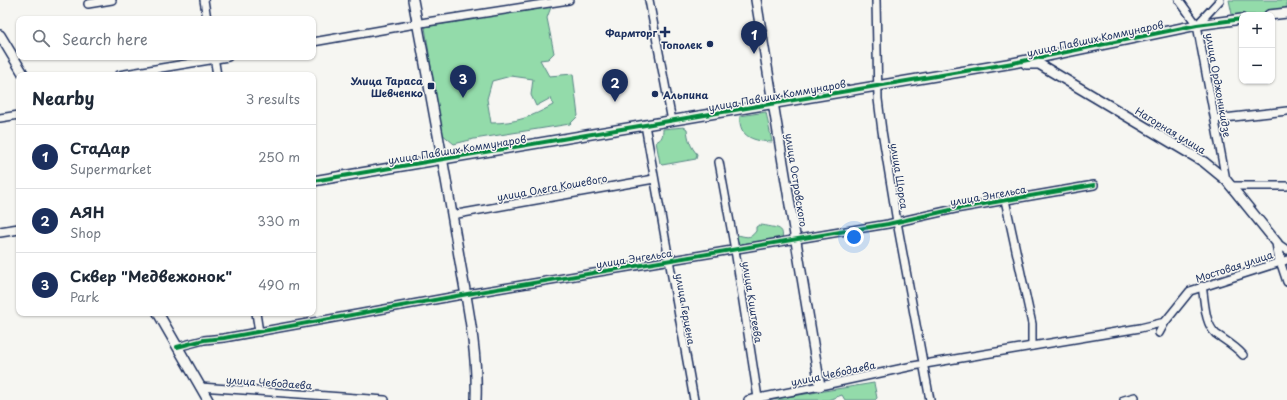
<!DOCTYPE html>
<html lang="en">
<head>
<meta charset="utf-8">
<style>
	:root { --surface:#fff; --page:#f6f6f7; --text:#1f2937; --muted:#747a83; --line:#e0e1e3; --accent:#1b2f5e }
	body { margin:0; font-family:"Playpen Sans",sans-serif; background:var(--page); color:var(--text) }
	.controls { position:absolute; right:12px; top:12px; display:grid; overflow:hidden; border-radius:8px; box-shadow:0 1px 3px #0004 }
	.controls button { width:36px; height:36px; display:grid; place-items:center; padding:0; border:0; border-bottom:1px solid var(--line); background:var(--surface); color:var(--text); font:20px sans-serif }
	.you { position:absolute; left:854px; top:237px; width:14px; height:14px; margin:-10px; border:3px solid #fff; border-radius:50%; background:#1a73e8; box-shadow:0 0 0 6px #1a73e833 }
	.badge { display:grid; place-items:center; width:26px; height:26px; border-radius:50%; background:var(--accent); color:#fff; font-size:13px; font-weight:700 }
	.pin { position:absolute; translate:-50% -33px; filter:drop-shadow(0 1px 2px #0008) }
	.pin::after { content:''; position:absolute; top:21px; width:14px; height:12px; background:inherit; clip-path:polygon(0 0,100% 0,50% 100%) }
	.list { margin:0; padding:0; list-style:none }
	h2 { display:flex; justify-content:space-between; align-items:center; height:52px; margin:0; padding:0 16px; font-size:17px }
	h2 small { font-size:13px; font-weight:400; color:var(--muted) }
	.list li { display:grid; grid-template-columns:26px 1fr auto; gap:12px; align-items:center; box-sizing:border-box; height:64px; padding:0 16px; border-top:1px solid var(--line) }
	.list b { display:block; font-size:15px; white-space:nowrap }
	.list p { margin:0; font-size:13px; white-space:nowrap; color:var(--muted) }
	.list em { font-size:13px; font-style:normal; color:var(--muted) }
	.icon { flex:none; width:22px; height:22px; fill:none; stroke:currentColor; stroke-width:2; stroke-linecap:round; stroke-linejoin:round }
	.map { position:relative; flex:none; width:1287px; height:400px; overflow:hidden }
	.search { position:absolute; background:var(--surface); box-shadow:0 1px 3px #0004; left:16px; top:16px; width:300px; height:44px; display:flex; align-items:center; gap:10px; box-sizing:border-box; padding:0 14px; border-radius:8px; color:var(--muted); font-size:15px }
	.panel { position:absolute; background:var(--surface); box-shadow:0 1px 3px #0004; left:16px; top:72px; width:300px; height:244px; border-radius:8px }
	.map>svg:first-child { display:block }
	.green { fill:#93dbaa; stroke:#578584; fill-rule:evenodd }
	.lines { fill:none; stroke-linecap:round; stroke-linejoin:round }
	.street-casing { stroke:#1b2f5e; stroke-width:10 }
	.secondary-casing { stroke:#1b2f5e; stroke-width:12 }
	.street { stroke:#f6f6f2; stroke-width:7 }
	.secondary { stroke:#f6f6f2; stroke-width:9 }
	.cycleway-casing { stroke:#f6f6f2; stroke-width:6 }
	.cycleway { stroke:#00873e; stroke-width:4 }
	.poi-dot { fill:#1b2f5e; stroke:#f6f6f2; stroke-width:1.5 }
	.labels { text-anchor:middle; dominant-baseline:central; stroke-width:3; stroke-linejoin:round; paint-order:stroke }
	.poi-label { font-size:10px; font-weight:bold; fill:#1b2f5e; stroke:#f6f6f2; text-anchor:end }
	.street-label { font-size:10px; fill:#1b2f5e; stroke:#f6f6f2 }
</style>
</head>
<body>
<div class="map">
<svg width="1287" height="400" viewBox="0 0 1287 400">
	<rect width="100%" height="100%" fill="#f6f6f2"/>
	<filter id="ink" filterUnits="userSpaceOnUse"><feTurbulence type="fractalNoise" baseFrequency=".025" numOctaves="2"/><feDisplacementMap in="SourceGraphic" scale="8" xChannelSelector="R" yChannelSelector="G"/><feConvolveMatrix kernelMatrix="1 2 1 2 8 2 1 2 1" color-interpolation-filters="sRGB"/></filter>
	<g filter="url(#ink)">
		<g class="green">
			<path d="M1229,0H1287V6L1283,11L1258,15H1242L1233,19Z"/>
			<path d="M544,7H551L547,18L554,53L548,59L540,60L549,76L573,74L578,116L570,124L474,139L454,144L441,133L425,27ZM511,76L533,79L531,95L536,106L551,98L553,105C531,117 516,123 491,123L487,99L492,81Z"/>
			<path d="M766,112L772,142C755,141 738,138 740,116Z"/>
			<path d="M673,128L684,127L687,129C688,139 690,146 697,154L696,159L662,165L660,163L656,142C662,139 663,136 663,129Z"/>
			<path d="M759,225C764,225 767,226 772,227C780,228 784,230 782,239L737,245L734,241L737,235C745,236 750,240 756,231V227Z"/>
			<path d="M874,383L877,398L875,400H845L842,395L828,400H768Z"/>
		</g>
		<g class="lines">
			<g class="street-casing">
				<g id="street">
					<path d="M204,0L207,19"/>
					<path d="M649,0L672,121"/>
					<path d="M876,0L878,99L882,131L897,222L930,400"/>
					<path d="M1179,0L1197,25L1226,180"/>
					<path d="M88,4L112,0"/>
					<path d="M1197,25L1220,0"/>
					<path d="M313,42L427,22L569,0"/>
					<path d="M214,57L217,75"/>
					<path d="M119,75L228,57"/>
					<path d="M0,118L19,115"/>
					<path d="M1215,119L1287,111"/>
					<path d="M645,125L694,400"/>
					<path d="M719,162L735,250L758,398"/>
					<path d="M1230,186H1287"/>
					<path d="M1005,200L1032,324V346"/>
					<path d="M452,215L654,179"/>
					<path d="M1277,243L1287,250"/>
					<path d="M1280,261L1287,282"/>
					<path d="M1202,286C1205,301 1204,323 1216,334C1226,341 1235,346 1243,355"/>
					<path d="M256,313L259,332"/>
					<path d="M1159,333L1165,322L1190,291L1287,260"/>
					<path d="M177,347L204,340L224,338L473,293L888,224L955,209L1094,185"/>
					<path d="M200,387L385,400"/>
					<path d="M748,400L820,386L913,366L1140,328L1165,322"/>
					<path d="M1124,400L1135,397"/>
				</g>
			</g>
			<g class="secondary-casing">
				<g id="secondary">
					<path d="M413,0C429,85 445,170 459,256C467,303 478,352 476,400"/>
					<path d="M756,0L820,386"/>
					<path d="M1269,15L1287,13"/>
					<path d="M0,35L24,75"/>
					<path d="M1026,64H1039L1204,162L1226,180L1277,243L1280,261"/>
					<path d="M313,181L1013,63L1197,25L1242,19"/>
					<path d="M0,232L19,229"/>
					<path d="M158,313L208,400"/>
				</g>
			</g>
			<use href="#street" class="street"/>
			<use href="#secondary" class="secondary"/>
			<g class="cycleway-casing">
				<g id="cycleway">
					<path d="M313,181L1013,63L1197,25L1242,19"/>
					<path d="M177,347L204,340L224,338L473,293L888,224L955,209L1094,185"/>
				</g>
			</g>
			<use href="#cycleway" class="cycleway"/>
		</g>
	</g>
	<g class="poi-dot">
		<path d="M663 26h4v4h4v4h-4v4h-4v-4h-4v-4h4z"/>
		<circle cx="710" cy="44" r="4"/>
		<rect x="427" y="82" width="8" height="8" rx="2"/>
		<circle cx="655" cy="94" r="4"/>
	</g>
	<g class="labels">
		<g class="poi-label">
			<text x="657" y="32">Фармторг</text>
			<text x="702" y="44">Тополек</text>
			<text x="423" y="80">Улица Тараса<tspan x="423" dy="12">Шевченко</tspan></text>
			<text x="663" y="94" text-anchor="start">Альпина</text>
		</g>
		<g class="street-label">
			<text transform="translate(1095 38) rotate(-12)">улица Павших Коммунаров</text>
			<text transform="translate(1219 85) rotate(80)">улица Орджоникидзе</text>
			<text transform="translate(777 95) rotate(-10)">улица Павших Коммунаров</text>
			<text transform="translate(1171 130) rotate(31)">Нагорная улица</text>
			<text transform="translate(457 149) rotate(-9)">улица Павших Коммунаров</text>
			<text transform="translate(900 176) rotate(81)">улица Щорса</text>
			<text transform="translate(797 180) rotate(81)">улица Островского</text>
			<text transform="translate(552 187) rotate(-10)">улица Олега Кошевого</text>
			<text transform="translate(988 195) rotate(-10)">улица Энгельса</text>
			<text transform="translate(634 258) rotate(-9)">улица Энгельса</text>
			<text transform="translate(1234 266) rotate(-18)">Мостовая улица</text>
			<text transform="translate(753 302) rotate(81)">улица Киштеева</text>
			<text transform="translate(686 309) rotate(80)">улица Герцена</text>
			<text transform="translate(833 373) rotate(-12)">улица Чебодаева</text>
			<text transform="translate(269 382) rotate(4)">улица Чебодаева</text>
		</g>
	</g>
</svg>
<div class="controls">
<button>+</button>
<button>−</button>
</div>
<div class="you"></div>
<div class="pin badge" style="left:754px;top:54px">1</div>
<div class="pin badge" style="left:615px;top:102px">2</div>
<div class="pin badge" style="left:463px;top:98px">3</div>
<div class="search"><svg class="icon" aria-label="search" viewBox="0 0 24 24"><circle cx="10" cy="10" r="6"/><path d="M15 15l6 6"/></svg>Search here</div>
<section class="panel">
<h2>Nearby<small>3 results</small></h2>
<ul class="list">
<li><span class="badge">1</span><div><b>СтаДар</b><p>Supermarket</p></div><em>250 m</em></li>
<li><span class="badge">2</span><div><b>АЯН</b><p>Shop</p></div><em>330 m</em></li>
<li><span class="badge">3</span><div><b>Сквер &quot;Медвежонок&quot;</b><p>Park</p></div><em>490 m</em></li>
</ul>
</section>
</div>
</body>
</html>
